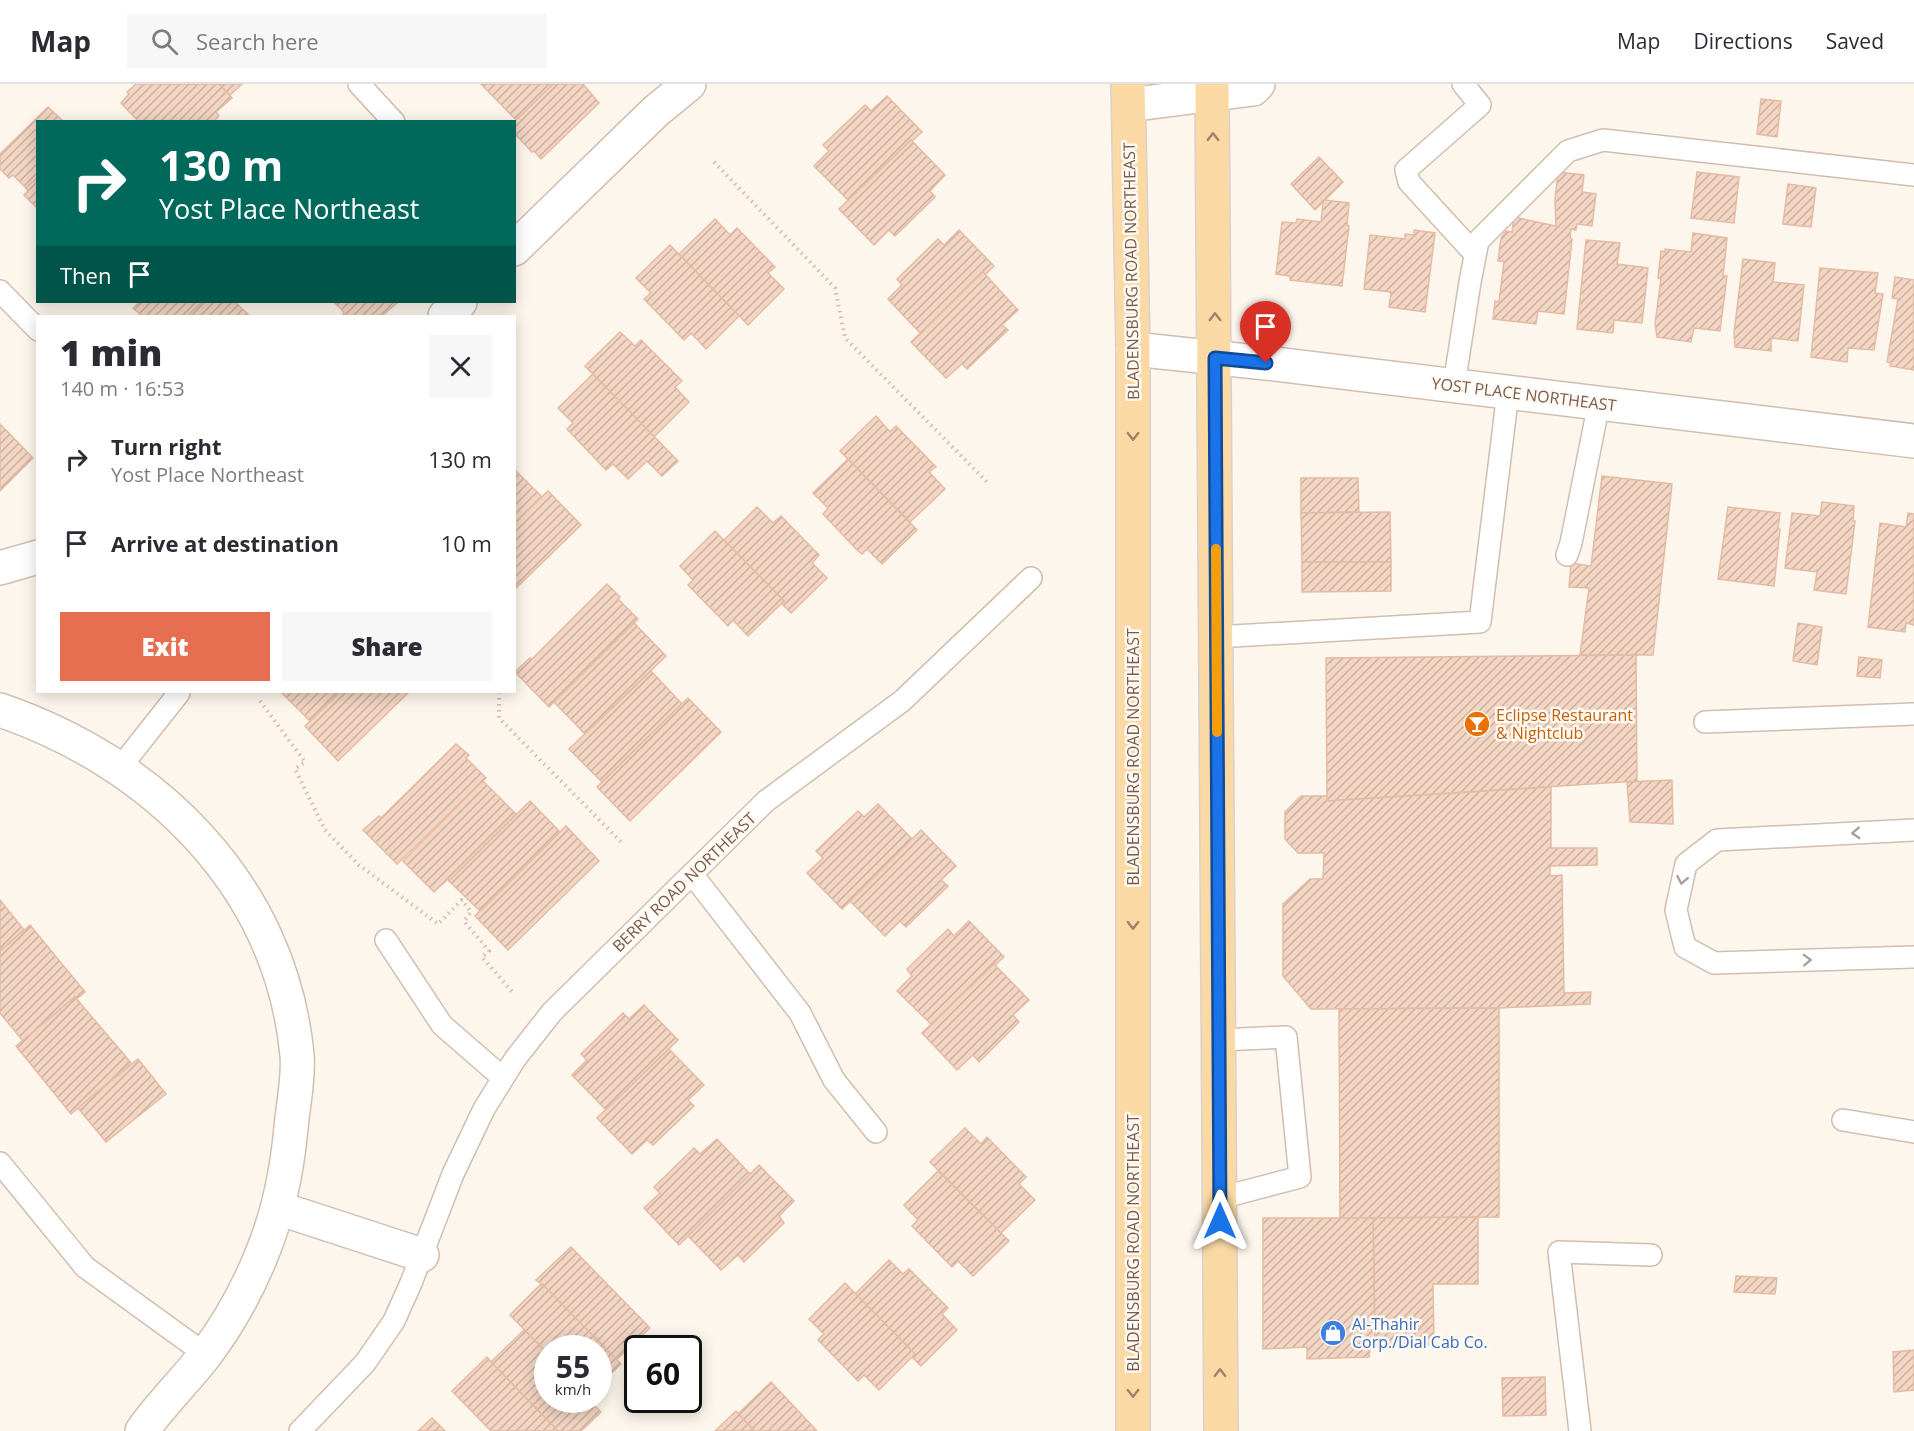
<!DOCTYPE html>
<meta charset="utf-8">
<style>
body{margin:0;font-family:"Open Sans",sans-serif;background:#f7f7f7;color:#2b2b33;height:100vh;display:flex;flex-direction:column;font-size:22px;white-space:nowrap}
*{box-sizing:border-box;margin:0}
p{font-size:20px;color:#7c7c81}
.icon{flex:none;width:33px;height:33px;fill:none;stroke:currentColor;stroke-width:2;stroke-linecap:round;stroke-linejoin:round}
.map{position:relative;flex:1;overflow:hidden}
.details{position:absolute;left:36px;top:231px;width:480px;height:378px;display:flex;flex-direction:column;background:#fff;border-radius:0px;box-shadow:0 3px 15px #0003}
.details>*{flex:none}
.banner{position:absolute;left:36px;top:36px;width:480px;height:183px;border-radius:0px;box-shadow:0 3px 15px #0003;background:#00695c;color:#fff;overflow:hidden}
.speed{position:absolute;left:534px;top:1251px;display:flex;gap:12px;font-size:30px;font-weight:700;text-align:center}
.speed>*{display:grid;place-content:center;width:78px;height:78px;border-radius:50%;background:#fff;box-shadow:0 3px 15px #0003;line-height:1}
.speed small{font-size:15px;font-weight:400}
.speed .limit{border:3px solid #111;border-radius:9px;background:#fff;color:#111}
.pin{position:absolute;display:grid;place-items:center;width:51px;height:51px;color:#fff;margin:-62px -26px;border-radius:50% 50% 50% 0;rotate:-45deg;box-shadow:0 0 6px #0007}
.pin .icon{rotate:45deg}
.me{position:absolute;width:66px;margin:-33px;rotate:0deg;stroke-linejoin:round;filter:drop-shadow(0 0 4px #0008)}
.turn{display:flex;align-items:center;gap:21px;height:126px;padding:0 24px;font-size:27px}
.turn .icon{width:78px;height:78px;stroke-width:2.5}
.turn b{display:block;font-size:42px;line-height:51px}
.then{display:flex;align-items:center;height:57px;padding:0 24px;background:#0003;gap:12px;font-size:22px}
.round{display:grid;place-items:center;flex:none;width:63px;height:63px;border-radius:0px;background:#f7f7f7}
.headline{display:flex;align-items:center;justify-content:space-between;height:102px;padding:0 24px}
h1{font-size:36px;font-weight:800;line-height:45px}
.cta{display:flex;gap:12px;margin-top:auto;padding:12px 24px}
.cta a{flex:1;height:69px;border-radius:0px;background:#e76f51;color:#fff;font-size:24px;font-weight:800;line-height:69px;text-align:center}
.cta a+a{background:#f7f7f7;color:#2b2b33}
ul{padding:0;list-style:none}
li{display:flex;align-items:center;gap:18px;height:84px;padding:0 24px}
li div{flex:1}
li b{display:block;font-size:22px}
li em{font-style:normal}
header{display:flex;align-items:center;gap:36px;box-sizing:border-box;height:84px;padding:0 30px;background:#fff;border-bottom:2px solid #e1e1e2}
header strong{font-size:28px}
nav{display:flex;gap:33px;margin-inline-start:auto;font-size:21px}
.search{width:420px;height:54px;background:#f7f7f7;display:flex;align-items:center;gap:15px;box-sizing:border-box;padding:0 21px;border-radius:0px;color:#7c7c81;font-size:22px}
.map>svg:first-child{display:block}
.building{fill:url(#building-hatch);stroke:#e6bba3;stroke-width:1.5}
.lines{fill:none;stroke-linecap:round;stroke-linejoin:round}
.service-casing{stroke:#d1beb0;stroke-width:24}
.minor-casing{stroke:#d1beb0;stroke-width:36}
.primary-casing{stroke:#dad1cd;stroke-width:36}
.path{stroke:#d9b8a5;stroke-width:4;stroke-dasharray:1.5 4.5;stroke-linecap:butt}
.service{stroke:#fff;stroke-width:21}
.minor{stroke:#fff;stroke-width:33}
.primary{stroke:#fbd9a5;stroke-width:33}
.oneway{stroke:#a18267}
.oneway2{stroke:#af9d94}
.route-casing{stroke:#114b97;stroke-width:15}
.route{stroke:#1a73e8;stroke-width:10}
.slow{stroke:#f59e0b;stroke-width:10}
.labels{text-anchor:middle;stroke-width:5;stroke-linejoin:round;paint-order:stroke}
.street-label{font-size:16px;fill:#7a5c4d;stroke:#fffaf3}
.food-label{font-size:16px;fill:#c56008;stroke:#fffaf3;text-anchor:start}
.shop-label{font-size:16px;fill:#366cbe;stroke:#fffaf3;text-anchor:start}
</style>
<header>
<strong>Map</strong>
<div class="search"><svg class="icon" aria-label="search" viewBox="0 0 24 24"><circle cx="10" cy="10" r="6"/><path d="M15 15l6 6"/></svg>Search here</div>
<nav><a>Map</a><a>Directions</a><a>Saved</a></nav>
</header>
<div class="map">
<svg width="1914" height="1347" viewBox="0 0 1914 1347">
<defs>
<pattern id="building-hatch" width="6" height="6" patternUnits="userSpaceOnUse" patternTransform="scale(1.5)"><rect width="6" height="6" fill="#f3d5c3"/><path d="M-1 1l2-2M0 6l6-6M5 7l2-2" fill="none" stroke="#cab0a1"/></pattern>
</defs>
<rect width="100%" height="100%" fill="#fdf6ec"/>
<g class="building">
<path d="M 136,0 L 219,0 L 232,14 L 216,28 L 219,32 L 213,38 L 139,38 L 121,19 L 129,10 L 127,8 Z"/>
<path d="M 219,0 L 242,0 L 230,11 Z"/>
<path d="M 481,0 L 553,0 L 516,36 Z"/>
<path d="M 553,0 L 583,0 L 599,19 L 541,75 L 534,67 L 532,68 L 516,51 L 517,50 L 514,46 L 514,38 Z"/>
<path d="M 887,12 L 922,48 L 912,57 L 911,56 L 848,116 L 814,82 L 829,67 L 823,61 L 865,21 L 871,27 Z"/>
<path d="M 1761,15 L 1781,17 L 1777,53 L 1757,50 Z"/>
<path d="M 48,23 L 64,38 L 38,38 L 38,93 L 26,104 L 13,91 L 9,94 L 0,85 L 0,70 Z"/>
<path d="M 911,56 L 945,91 L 930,107 L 935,113 L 895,152 L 889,146 L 874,161 L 839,125 Z"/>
<path d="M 1319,73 L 1343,98 L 1325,116 L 1349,119 L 1347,141 L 1349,142 L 1342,202 L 1290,196 L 1290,192 L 1276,190 L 1282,138 L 1296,139 L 1297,135 L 1321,138 L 1323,118 L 1315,126 L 1291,100 Z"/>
<path d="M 1558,88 L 1584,91 L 1582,108 L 1596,110 L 1592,142 L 1577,140 L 1576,146 L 1571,145 L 1570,154 L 1572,155 L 1564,230 L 1538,227 L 1536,240 L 1493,235 L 1495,217 L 1499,218 L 1504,177 L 1498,177 L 1501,154 L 1506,147 L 1512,148 L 1514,133 L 1556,142 L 1555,116 Z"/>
<path d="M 1697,88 L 1739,93 L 1734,139 L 1691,134 Z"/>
<path d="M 38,93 L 38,124 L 37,124 L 24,111 L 28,107 L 26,104 Z"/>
<path d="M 1788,100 L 1816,104 L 1811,143 L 1783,140 Z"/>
<path d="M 715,135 L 730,151 L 737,144 L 775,183 L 768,189 L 784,205 L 748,241 L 679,170 Z"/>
<path d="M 959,146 L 994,182 L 985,191 L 983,188 L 920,249 L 888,215 L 902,201 L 897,195 L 938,155 L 944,161 Z"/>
<path d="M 1414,146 L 1435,149 L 1425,228 L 1389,223 L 1391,208 L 1364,205 L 1370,151 L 1405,155 L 1405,150 L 1414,151 Z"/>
<path d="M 1693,149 L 1727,154 L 1723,192 L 1727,192 L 1720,247 L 1694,244 L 1691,258 L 1657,253 L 1655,240 L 1661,195 L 1658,194 L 1661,167 L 1665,168 L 1665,165 L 1691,168 Z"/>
<path d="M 1586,156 L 1620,159 L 1617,180 L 1648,184 L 1642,239 L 1614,236 L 1613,249 L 1577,245 Z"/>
<path d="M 670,161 L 739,232 L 706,265 L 691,249 L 684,256 L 644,215 L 651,209 L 636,194 Z"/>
<path d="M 1743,175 L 1775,179 L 1773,198 L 1804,201 L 1798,257 L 1771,254 L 1771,267 L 1735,263 L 1734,249 Z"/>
<path d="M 1820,184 L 1878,189 L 1875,209 L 1883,210 L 1874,266 L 1848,264 L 1847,278 L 1811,273 Z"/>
<path d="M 983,188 L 1018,226 L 1002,241 L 1008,246 L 967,285 L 962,280 L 946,294 L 911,258 Z"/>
<path d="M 1895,193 L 1914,196 L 1914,286 L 1890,282 L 1891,279 L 1887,278 L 1898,215 L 1892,214 Z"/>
<path d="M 140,218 L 203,218 L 187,232 L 142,232 L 133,224 Z"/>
<path d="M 203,218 L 235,218 L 248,230 L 246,232 L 187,232 Z"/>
<path d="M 334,218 L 398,218 L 382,232 L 342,232 L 344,228 Z"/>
<path d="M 620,248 L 635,262 L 641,256 L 682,297 L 675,303 L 689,318 L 654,353 L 585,282 Z"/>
<path d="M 593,290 L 678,377 L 662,392 L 647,377 L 628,395 L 613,380 L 606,386 L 567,345 L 573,339 L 558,324 Z"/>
<path d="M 876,332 L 890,348 L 896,342 L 936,383 L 929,388 L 945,405 L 910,438 L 840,367 Z"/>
<path d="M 0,340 L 33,374 L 0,407 Z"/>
<path d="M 848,375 L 917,446 L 882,480 L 867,465 L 862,470 L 858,467 L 823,430 L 828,424 L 813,409 Z"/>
<path d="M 514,385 L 542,413 L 514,439 Z"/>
<path d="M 1602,392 L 1672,400 L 1653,571 L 1580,571 L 1589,504 L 1569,503 L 1571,479 L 1591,482 Z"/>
<path d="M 1301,394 L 1358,394 L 1359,428 L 1301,429 Z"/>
<path d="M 548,407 L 581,441 L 514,506 L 514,439 Z"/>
<path d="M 1822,418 L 1854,422 L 1853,437 L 1855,437 L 1846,510 L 1814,506 L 1817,488 L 1785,484 L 1792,429 L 1820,432 Z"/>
<path d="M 757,423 L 773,439 L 781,432 L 819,471 L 812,479 L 827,494 L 791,529 L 782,520 L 784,517 L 724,456 Z"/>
<path d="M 1728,423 L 1780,429 L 1778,445 L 1780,445 L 1774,502 L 1718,495 Z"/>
<path d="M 1390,428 L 1391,478 L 1302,478 L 1301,429 Z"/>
<path d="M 1908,429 L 1914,430 L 1914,541 L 1906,539 L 1905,548 L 1868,543 L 1880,439 L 1906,443 Z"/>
<path d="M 715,447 L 784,517 L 748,552 L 733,536 L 728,542 L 688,501 L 693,496 L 680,482 Z"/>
<path d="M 1302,478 L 1391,478 L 1391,507 L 1302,508 Z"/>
<path d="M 607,500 L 620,513 L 618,515 L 638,535 L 549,623 L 515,588 L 530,574 L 532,575 Z"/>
<path d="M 634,539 L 666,572 L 585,650 L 554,618 Z"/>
<path d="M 1798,539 L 1822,543 L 1817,581 L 1793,577 Z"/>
<path d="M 1636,571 L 1637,697 L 1327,717 L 1326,574 Z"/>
<path d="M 1859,573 L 1882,576 L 1880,594 L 1857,592 Z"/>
<path d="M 651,587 L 682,620 L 602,698 L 569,665 Z"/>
<path d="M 281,608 L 340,608 L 310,637 Z"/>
<path d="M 340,608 L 409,608 L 338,677 L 305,642 Z"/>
<path d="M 688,614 L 721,648 L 630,737 L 597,703 Z"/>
<path d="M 456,660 L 469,671 L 466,674 L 486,694 L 397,780 L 363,746 L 379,732 L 381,734 Z"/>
<path d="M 1672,696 L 1673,740 L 1630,738 L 1627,698 Z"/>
<path d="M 483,697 L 516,730 L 449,797 L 448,795 L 434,808 L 403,777 Z"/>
<path d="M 1551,703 L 1551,764 L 1597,764 L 1597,781 L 1550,782 L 1550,792 L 1562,791 L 1564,909 L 1591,908 L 1590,920 L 1499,924 L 1311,925 L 1283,892 L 1283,820 L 1310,795 L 1323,795 L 1324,769 L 1298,769 L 1285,755 L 1285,728 L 1301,712 L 1327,712 L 1327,717 Z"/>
<path d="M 530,717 L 560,748 L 480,827 L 449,797 Z"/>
<path d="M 878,720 L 913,756 L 842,825 L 807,789 L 823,774 L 816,767 L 858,727 L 864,733 Z"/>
<path d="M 566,742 L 599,777 L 508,866 L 475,832 Z"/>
<path d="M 921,746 L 956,782 L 941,796 L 948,802 L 906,843 L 900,837 L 885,852 L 850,817 Z"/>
<path d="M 0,816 L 24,846 L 0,867 Z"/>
<path d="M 969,837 L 1004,873 L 995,881 L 994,880 L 931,940 L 897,907 L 912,892 L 907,885 L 948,845 L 954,852 Z"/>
<path d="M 30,841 L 85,908 L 78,914 L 75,913 L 23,957 L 0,929 L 0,867 Z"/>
<path d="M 994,880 L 1029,916 L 1013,931 L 1019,938 L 979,978 L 973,971 L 957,986 L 922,949 Z"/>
<path d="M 75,913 L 131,979 L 71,1030 L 16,962 Z"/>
<path d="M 644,921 L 678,956 L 606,1026 L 572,991 L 587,976 L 581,970 L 623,929 L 629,935 Z"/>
<path d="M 1499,924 L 1499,1133 L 1340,1134 L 1339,925 Z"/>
<path d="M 669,965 L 704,1001 L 688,1016 L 694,1022 L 653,1061 L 647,1056 L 632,1070 L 597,1034 Z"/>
<path d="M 138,975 L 166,1010 L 106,1058 L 78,1024 Z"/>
<path d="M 965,1044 L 981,1060 L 987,1053 L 1026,1093 L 1019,1100 L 1035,1116 L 1001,1149 L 930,1078 Z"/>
<path d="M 717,1055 L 751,1091 L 679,1161 L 644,1124 L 660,1109 L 654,1103 L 694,1064 L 700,1070 Z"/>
<path d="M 759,1081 L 794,1117 L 779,1132 L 784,1139 L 744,1178 L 738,1171 L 721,1186 L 688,1152 Z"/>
<path d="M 938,1087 L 1009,1157 L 973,1192 L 958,1177 L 952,1183 L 912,1142 L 918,1136 L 904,1121 Z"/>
<path d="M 1478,1133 L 1478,1200 L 1433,1200 L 1434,1260 L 1375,1262 L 1373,1134 Z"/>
<path d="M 1263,1134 L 1373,1134 L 1375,1262 L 1370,1262 L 1369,1273 L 1307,1275 L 1307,1263 L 1263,1265 Z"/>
<path d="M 571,1163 L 650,1244 L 616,1276 L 543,1201 L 536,1196 Z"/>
<path d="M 889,1176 L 903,1190 L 909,1185 L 948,1224 L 942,1230 L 957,1246 L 921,1282 L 912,1273 L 915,1270 L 855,1210 Z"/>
<path d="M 1736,1192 L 1777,1194 L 1775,1210 L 1734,1208 Z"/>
<path d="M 845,1199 L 915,1270 L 879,1306 L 864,1291 L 858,1297 L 818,1256 L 824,1250 L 809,1235 Z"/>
<path d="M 540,1201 L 543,1201 L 621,1280 L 598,1302 L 598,1264 L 548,1264 L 548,1270 L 510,1231 Z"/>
<path d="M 524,1246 L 548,1270 L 548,1316 L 589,1316 L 601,1328 L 581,1347 L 558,1347 L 491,1278 Z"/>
<path d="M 1914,1266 L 1914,1306 L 1894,1308 L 1893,1268 Z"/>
<path d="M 487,1273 L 491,1278 L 558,1347 L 491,1347 L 452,1307 Z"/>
<path d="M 1543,1293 L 1545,1293 L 1546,1331 L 1503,1332 L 1502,1294 Z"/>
<path d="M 771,1298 L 817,1347 L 755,1347 L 738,1330 Z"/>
<path d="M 736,1327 L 754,1347 L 715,1347 Z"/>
<path d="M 432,1334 L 445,1347 L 418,1347 Z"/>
</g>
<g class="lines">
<g class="service-casing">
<g id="service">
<path d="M 359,0 L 394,38"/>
<path d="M 1463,0 L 1480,21 L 1406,86 L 1409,98 L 1475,170"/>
<path d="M 0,207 L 38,246"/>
<path d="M 1454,301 L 1470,198 L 1478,157 L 1568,67 L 1603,56 L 1914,91"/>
<path d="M 1567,471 L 1571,459 L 1599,319"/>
<path d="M 1216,553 L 1480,538 L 1508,308"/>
<path d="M 1705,638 L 1914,630"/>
<path d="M 119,685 L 179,609"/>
<path d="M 1914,746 L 1717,756 L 1686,780 L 1676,826 L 1685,863 L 1714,879 L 1914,873"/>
<path d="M 692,790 L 800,929 L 834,996 L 876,1048"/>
<path d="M 386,856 L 442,941 L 503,994"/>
<path d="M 1219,956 L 1286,953 L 1300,1093 L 1220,1114"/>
<path d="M 1843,1036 L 1914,1048"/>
<path d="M 0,1079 L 85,1183 L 205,1270"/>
<path d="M 300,1347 L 365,1279 L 394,1237 L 411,1199 L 453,1090 L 484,1025 L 515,975 L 552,928 L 766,717 L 902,617 L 1031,494"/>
<path d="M 1580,1347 L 1559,1168 L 1651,1171"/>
</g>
</g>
<g class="minor-casing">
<g id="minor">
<path d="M 1129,21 L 1253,5 L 1258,0"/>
<path d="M 514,165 L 656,27 L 689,0"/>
<path d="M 445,232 L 460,218"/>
<path d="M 1133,265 L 1266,279 L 1914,357"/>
<path d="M 0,484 L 38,473"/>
<path d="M 0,626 C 155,679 281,802 297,971 C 299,994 293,1021 291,1044 C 287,1086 279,1128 263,1167 C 249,1203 229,1239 206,1270 C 185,1297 161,1320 142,1347"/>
<path d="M 278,1124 L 422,1171"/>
</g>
</g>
<g class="primary-casing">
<g id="primary">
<path d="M 1128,0 L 1133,265 L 1133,1347"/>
<path d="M 1212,0 L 1221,1347"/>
</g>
</g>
<g class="path">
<path d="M 714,78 L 835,204 L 845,254 L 989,400"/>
<path d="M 499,608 L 499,634 L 622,759"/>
<path d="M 260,617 L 305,678 L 295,685 L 325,746 L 359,781 L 438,840 L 462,816 L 471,828 L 464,837 L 489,867 L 482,873 L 514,910"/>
</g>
<use href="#service" class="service"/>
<use href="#minor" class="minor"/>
<use href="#primary" class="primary"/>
</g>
<defs><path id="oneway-chevron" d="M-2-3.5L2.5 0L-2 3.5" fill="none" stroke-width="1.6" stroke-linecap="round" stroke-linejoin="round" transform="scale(1.5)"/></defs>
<g class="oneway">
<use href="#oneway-chevron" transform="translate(1213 53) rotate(-91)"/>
<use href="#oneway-chevron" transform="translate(1215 233) rotate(-91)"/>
<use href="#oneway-chevron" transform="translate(1133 352) rotate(90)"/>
<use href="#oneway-chevron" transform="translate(1133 841) rotate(90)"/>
<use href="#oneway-chevron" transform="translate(1220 1289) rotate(-90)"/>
<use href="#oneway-chevron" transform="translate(1133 1309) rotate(90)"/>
</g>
<g class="oneway2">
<use href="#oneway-chevron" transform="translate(1856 749) rotate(177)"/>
<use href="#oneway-chevron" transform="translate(1682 796) rotate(101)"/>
<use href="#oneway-chevron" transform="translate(1807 876) rotate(-2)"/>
</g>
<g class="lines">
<g class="route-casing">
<path id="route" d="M 1220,1137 L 1215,274 L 1266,279"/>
</g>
<use href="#route" class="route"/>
<path class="slow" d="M 1216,465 L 1217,648"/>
</g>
<defs>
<g id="bar-disc" transform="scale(1.35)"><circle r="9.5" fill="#e8710a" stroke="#fffaf3"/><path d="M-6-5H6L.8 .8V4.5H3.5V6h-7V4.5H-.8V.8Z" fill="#fff"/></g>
<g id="shop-disc" transform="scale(1.35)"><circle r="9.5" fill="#3f7fe0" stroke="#fffaf3"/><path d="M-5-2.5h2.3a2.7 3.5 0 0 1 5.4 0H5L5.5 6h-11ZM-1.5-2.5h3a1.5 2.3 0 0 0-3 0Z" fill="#fff"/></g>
</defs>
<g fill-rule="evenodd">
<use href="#bar-disc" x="1477" y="640"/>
<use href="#shop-disc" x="1333" y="1249"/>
</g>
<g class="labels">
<g class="street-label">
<text transform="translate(1131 187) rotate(-91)" y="6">BLADENSBURG ROAD NORTHEAST</text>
<text transform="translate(1524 310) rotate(7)" y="6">YOST PLACE NORTHEAST</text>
<text transform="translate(1133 673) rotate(-90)" y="6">BLADENSBURG ROAD NORTHEAST</text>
<text transform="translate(684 798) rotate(-44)" y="6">BERRY ROAD NORTHEAST</text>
<text transform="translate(1133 1159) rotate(-90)" y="6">BLADENSBURG ROAD NORTHEAST</text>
</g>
<g class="food-label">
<text x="1496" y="637">Eclipse Restaurant<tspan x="1496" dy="18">&amp; Nightclub</tspan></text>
</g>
<g class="shop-label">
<text x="1352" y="1246">Al-Thahir<tspan x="1352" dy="18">Corp./Dial Cab Co.</tspan></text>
</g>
</g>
</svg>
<div class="speed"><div>55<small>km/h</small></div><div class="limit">60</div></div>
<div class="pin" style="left:1266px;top:279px;background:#d93025"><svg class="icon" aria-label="arrive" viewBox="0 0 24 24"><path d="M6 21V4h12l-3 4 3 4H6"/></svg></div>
<svg class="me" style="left:1220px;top:1137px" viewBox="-20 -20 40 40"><path d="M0-17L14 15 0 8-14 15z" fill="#1a73e8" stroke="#fff" stroke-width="4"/></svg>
<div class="banner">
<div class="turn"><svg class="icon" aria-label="right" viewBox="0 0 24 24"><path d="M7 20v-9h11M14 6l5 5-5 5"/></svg><div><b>130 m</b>Yost Place Northeast</div></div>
<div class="then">Then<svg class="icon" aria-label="arrive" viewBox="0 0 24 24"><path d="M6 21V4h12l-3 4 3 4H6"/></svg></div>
</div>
<section class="details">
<div class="headline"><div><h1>1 min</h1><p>140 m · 16:53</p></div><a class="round"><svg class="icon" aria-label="close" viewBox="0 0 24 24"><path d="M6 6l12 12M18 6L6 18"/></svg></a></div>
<ul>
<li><svg class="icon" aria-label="right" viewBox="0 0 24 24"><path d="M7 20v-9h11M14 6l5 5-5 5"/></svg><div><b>Turn right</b><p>Yost Place Northeast</p></div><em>130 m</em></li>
<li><svg class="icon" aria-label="arrive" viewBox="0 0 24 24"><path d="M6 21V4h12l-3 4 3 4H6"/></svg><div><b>Arrive at destination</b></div><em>10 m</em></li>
</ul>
<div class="cta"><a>Exit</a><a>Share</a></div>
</section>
</div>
